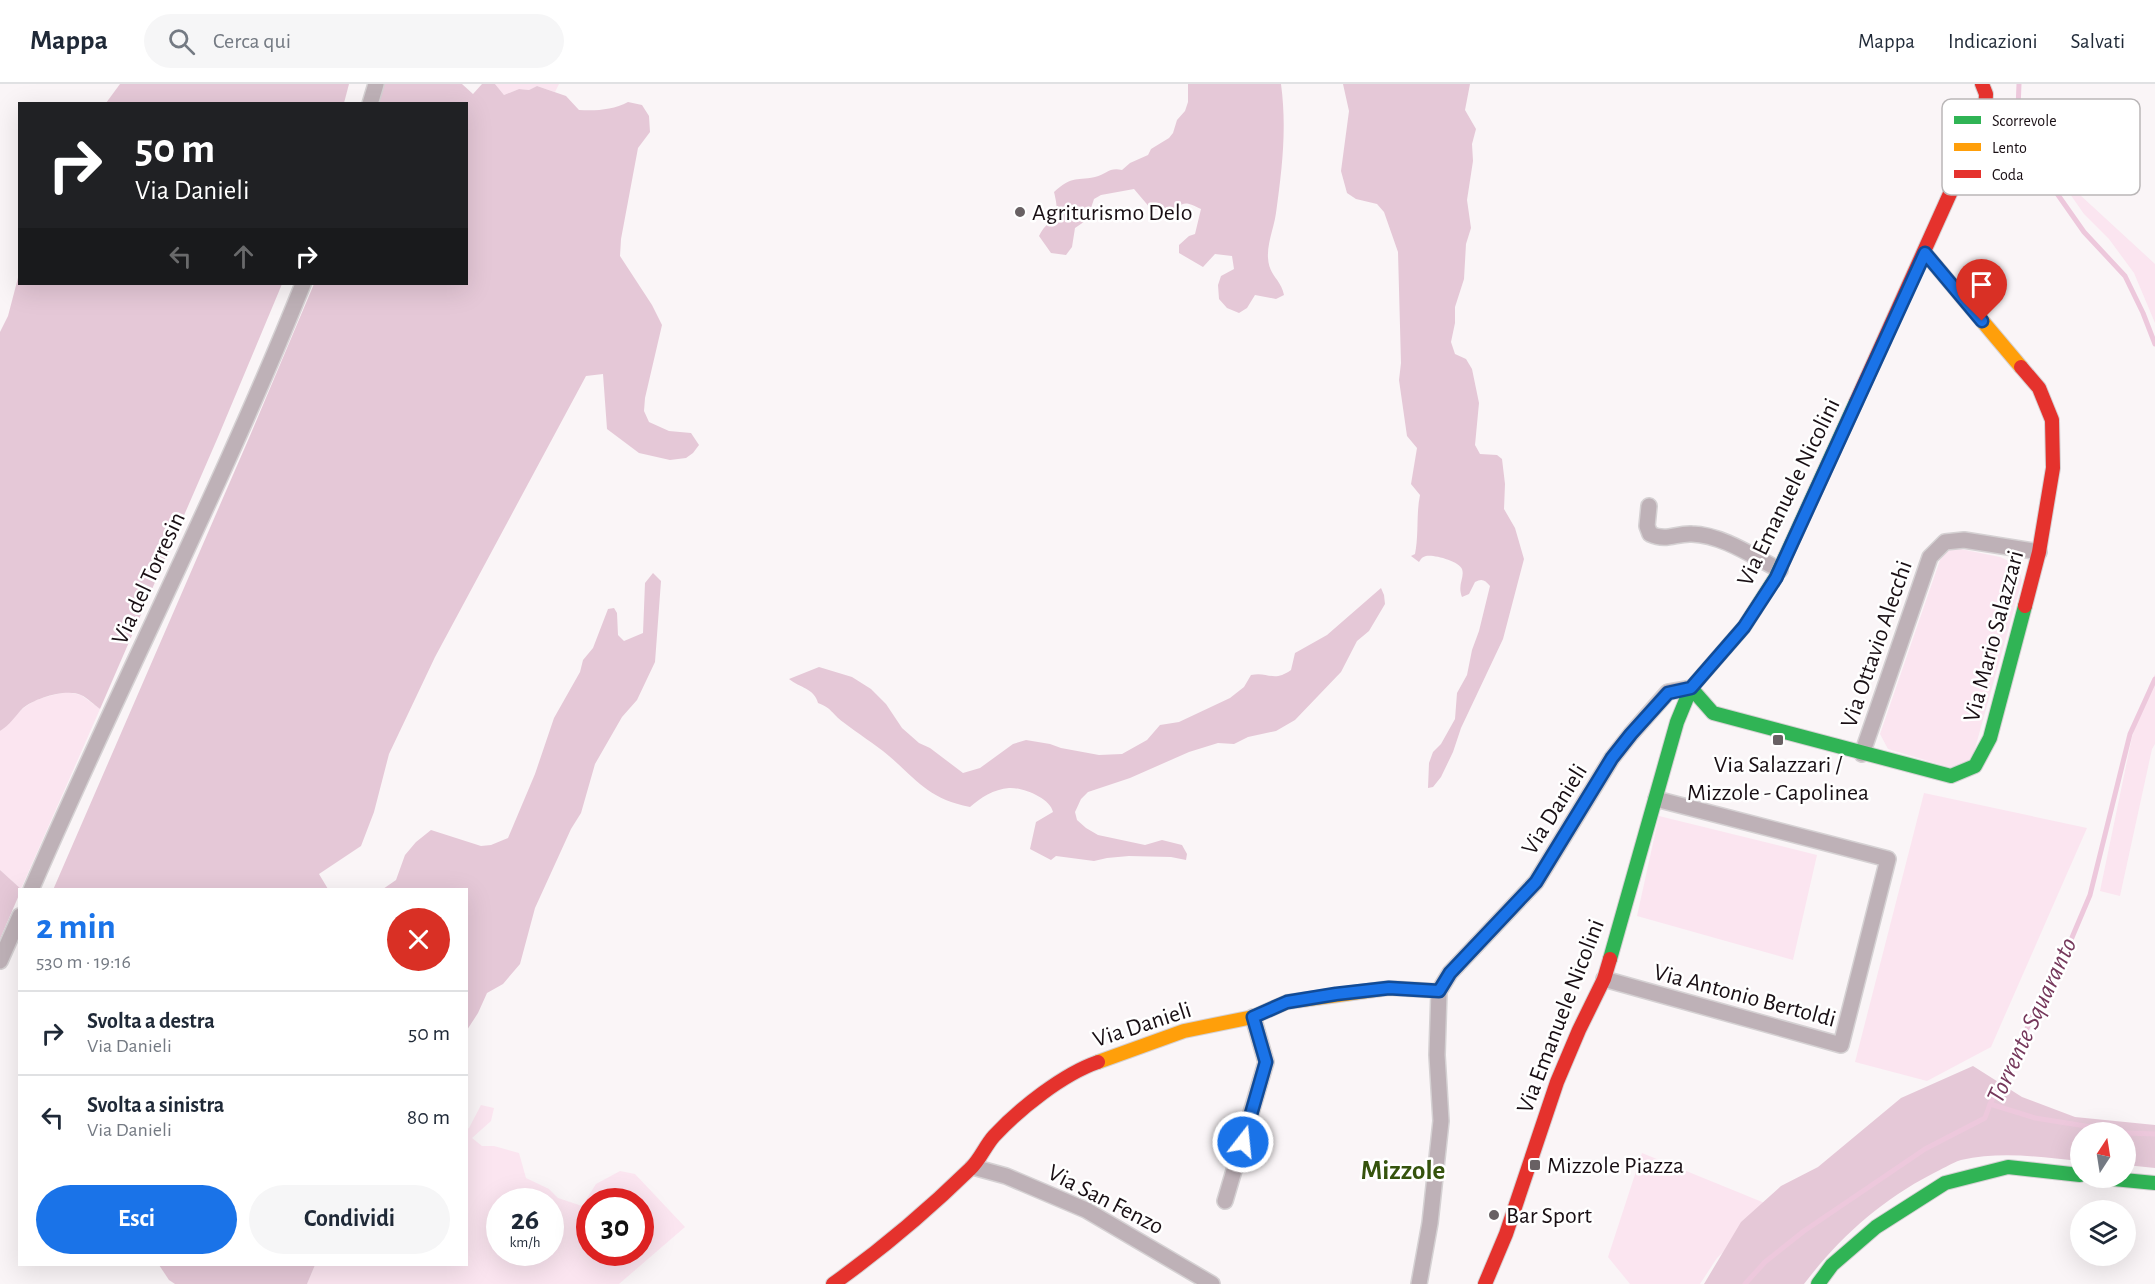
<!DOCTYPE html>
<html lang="it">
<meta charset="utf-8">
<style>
body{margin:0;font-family:"Alegreya Sans",sans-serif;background:#f6f6f7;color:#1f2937;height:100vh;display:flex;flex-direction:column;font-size:22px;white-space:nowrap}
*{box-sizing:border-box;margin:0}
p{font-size:20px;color:#747a83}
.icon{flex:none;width:33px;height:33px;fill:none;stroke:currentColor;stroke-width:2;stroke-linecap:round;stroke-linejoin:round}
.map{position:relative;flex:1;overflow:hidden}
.sheet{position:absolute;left:18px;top:804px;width:450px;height:378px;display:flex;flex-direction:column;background:#fff;border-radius:0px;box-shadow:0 6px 24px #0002}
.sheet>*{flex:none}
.hud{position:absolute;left:18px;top:18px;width:450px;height:183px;border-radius:0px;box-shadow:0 6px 24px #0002;background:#202124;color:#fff;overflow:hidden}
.needle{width:39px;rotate:12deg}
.fabs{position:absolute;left:2070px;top:1038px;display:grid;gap:12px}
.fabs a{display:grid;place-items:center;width:66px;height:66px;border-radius:50%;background:#fff;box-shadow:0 6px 24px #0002;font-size:30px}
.speed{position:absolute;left:486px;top:1104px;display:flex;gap:12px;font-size:30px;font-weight:700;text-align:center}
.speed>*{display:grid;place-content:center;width:78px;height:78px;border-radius:50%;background:#fff;box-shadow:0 6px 24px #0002;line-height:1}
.speed small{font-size:15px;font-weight:400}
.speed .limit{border:9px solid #d22;background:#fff;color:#111}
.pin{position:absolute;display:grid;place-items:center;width:51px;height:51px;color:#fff;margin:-62px -26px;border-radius:50% 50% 50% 0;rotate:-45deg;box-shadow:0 0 6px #0007}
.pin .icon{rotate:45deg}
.me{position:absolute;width:66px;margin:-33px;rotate:16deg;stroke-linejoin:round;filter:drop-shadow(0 0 4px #0008)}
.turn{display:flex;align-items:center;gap:21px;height:126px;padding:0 18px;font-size:27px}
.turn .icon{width:78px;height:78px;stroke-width:2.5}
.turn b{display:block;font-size:42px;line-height:51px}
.lanes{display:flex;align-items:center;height:57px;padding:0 18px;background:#0003;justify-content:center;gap:30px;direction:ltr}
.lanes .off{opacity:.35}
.round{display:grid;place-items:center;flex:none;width:63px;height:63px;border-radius:32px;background:#f6f6f7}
.summary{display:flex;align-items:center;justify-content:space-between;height:102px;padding:0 18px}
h1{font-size:36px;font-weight:600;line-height:45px;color:#1a73e8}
.action{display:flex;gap:12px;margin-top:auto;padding:12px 18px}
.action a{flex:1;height:69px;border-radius:36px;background:#1a73e8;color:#fff;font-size:24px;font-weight:600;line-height:69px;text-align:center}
.action a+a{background:#f6f6f7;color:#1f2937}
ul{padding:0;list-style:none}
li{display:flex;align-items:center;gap:18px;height:84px;padding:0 18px;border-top:2px solid #e0e1e3}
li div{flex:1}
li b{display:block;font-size:22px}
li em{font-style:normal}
header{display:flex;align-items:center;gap:36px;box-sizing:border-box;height:84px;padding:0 30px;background:#fff;border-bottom:2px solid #e0e1e3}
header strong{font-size:28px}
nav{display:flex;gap:33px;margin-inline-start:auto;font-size:21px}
.search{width:420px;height:54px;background:#f6f6f7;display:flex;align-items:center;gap:15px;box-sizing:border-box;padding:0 21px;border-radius:33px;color:#747a83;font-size:22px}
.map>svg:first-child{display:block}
.green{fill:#fbe5f0;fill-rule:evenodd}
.forest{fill:#e5c8d7}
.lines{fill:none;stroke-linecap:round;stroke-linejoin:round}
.stream{stroke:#edc8dc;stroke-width:5}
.street-casing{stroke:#d5d1d3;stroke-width:18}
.fast-casing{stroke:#d5d1d3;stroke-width:16}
.slow-casing{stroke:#d5d1d3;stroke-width:16}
.jam-casing{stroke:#d5d1d3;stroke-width:16}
.street{stroke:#beb1b7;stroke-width:15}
.fast{stroke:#30b455;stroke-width:14}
.slow{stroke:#ff9f0a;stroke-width:14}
.jam{stroke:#e5322d;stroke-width:14}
.route-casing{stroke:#114b97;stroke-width:15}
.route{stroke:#1a73e8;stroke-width:10}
.poi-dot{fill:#686063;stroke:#fff;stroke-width:2}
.labels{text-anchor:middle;stroke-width:5;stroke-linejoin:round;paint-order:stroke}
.poi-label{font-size:24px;fill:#190f14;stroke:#fff;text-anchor:start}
.street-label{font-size:24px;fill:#190f14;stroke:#fff}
.water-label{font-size:26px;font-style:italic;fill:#75385b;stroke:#fff}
.quarter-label{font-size:27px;font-weight:bold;fill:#35530d;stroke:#fff}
.key{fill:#fff;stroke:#bab7b8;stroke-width:1.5}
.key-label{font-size:16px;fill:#190f14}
</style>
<header>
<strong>Mappa</strong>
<div class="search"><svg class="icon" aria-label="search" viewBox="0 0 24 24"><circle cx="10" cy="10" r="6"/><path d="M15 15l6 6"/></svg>Cerca qui</div>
<nav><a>Mappa</a><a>Indicazioni</a><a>Salvati</a></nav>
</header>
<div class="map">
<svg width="2155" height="1200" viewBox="0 0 2155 1200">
<rect width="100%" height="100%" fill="#faf5f7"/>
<g class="green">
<path d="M 495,0 L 559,0 L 555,8 L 537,2 L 529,6 L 519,5 L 504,11 Z"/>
<path d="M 2054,87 L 2155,180 L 2155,239 L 2134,189 L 2109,155 L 2084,130 Z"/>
<path d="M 1961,465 L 2000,473 L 2018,481 L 2022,497 L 1974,668 L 1966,680 L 1952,684 L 1888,665 L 1880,650 L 1940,476 L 1948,466 Z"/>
<path d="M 2155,590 L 2155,660 L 2152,665 L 2120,812 L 2100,807 L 2132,653 L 2149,602 Z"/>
<path d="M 67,608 L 81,611 L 100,625 L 21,805 L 0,786 L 0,647 C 10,640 15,630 25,623 C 36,614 53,611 67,608 Z"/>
<path d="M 1924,709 L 2087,744 L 1991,963 L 1927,997 L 1855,978 Z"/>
<path d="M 1659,732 L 1817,771 L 1793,876 L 1637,832 Z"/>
<path d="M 481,1021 L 494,1024 L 491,1037 L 472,1054 L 482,1062 L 494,1062 L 519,1069 L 526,1094 L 549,1105 L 558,1114 L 582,1122 L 596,1100 L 620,1087 L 635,1090 L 685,1143 L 619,1200 L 307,1200 L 315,1181 L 466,1180 L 467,1045 L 469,1044 ZM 500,1118 L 550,1118 L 550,1168 L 500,1168 ZM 590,1118 L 640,1118 L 640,1168 L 590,1168 Z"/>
<path d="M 1642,1069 L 1782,1126 L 1753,1139 L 1717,1174 L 1700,1200 L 1630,1200 L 1608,1173 Z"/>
</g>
<g class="forest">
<path d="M 120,0 L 349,0 L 344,19 L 106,19 Z"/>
<path d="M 380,0 L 462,0 L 473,10 L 482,0 L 495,0 L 504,11 L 519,5 L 529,6 L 537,2 L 566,12 L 579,26 C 596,27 613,26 628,18 L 642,21 L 649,32 L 650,48 L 638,64 L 621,155 L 620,172 L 652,221 L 662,241 L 645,314 L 644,327 L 649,338 L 669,347 L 691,349 L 699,361 L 693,369 L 686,374 L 670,376 L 639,369 L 607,345 L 603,290 L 586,292 L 435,573 L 389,670 L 374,728 L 361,762 L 319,790 L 328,805 L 53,806 L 249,354 L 314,200 L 466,200 L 466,20 L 376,19 Z"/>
<path d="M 1188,0 L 1281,0 C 1287,44 1282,86 1276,129 C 1274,144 1267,159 1268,174 C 1269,192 1281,195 1284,211 L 1276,215 L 1255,211 L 1247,224 L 1239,229 L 1227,224 L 1219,215 L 1218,201 L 1221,192 L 1234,185 L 1232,172 L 1215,170 L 1203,183 L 1179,169 L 1179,161 L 1189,152 L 1195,150 L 1201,125 C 1180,114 1185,122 1167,126 C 1162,127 1156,125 1151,125 L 1134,105 L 1101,111 L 1094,115 L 1091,124 L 1094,131 L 1075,144 L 1072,163 L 1066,171 L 1051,169 L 1039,152 C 1051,129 1062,141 1054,108 C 1072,92 1074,97 1095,93 C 1107,90 1109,83 1122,86 L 1130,79 L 1148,71 L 1151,65 L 1169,54 L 1173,49 L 1177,36 L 1185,27 L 1188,18 Z"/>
<path d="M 1343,0 L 1470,0 L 1465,26 L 1476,45 L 1472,60 L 1473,77 L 1467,116 L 1471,144 L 1466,160 L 1464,195 L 1455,223 L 1455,239 L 1451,258 L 1455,270 L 1466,275 L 1472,285 L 1479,319 L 1475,361 L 1480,370 L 1497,371 L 1502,375 L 1505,400 L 1504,425 L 1515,444 L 1524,475 L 1503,555 L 1461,644 L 1453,668 L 1441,693 L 1433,703 L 1428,704 L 1429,679 L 1433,668 L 1441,660 L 1455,635 L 1457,609 L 1467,591 L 1472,566 L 1479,547 L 1490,502 C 1485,496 1482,494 1475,498 L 1469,510 L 1462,513 C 1457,500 1465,494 1462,485 C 1459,477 1433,470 1426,472 C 1422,473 1421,475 1419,478 L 1411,472 L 1415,470 C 1419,450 1416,430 1420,411 L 1411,400 L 1417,364 L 1407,352 L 1399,296 L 1401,279 L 1398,168 L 1384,128 L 1377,120 L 1356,115 L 1347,109 L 1341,87 L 1349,27 Z"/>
<path d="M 19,190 L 20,200 L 282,200 L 218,353 L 100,625 C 94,621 88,614 81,611 C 67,604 35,614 23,624 C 15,632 10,641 0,647 L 0,248 L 8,232 Z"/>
<path d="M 653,489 L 661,497 L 655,578 L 637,616 L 622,633 L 595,680 L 581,729 L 571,745 L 535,824 L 520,880 L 503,900 L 487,909 L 478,929 L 467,946 L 466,806 L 383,805 L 396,796 L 405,771 L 416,758 L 431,746 L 481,762 L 491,761 L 508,754 L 535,690 L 554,634 L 580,588 L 583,576 L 593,564 L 608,525 L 614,524 L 617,529 L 618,551 L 624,557 L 643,549 L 645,499 Z"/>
<path d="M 1381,504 L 1384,511 L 1385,520 L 1369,547 L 1357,557 L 1341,588 L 1295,636 L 1276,647 L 1248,653 L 1234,660 L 1218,659 L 1189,668 L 1130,694 L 1088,708 L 1081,715 L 1075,728 L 1077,736 L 1086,744 L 1098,751 L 1145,761 L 1162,756 L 1182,761 L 1187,770 L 1186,776 L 1171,773 L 1129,772 L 1107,774 L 1094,777 L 1056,772 L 1051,776 L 1030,765 L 1036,738 L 1053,728 C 1050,714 1022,703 1009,704 C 994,705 980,714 970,723 C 929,715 918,697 889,672 C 874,659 858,650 843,638 C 832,630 832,624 818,619 C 814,604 800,604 789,595 L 819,583 L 852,593 L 871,605 L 886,620 L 902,644 L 919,659 L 930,664 L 963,689 L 980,684 L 1013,660 L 1026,656 L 1050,660 L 1061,664 L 1099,671 L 1122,670 L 1147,656 L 1160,641 L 1179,638 L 1230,614 L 1244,603 L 1251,591 C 1268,587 1273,599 1291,586 L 1295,569 L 1327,551 Z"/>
<path d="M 0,786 L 21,805 L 20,806 L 19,811 L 0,855 Z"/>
<path d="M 1973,982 L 2022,1013 L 2075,1033 L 2155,1041 L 2155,1084 L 2126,1081 L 2126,1048 L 2080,1048 L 2080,1077 C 2041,1073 2001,1067 1961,1076 C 1951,1079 1941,1086 1932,1090 C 1880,1117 1839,1154 1804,1200 L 1704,1200 L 1741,1138 L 1781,1102 L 1818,1083 L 1901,1014 Z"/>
<path d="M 159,1181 L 315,1181 L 307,1200 L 175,1200 L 169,1196 Z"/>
</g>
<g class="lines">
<g class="stream">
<path d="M 2019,0 L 2018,25 L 2032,74 L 2084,148 L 2125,192 L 2143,229 L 2155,260"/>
<path d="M 1990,1020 L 2035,1034 L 2123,1048"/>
<path d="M 2126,1049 L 2155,1050"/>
<path d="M 1745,1200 L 1765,1178 L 1804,1147 L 1925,1065 L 1985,1034 L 1990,1020 L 2015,973 L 2037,921 L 2065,870 L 2090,811 L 2130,650 L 2155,595"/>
</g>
<g class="street-casing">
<g id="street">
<path d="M 370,20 L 376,0"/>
<path d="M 1649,422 L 1647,442 L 1650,450 C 1668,458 1675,449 1692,450 C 1723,451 1754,473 1780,486"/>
<path d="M 1862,670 L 1930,473 L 1945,458 L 1964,456 L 2039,468"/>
<path d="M 31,806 C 119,602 221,405 303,200"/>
<path d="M 0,877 L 20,832"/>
<path d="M 1604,895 L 1841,961 L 1888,775 L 1656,715"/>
<path d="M 973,1083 L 1006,1092 L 1086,1126 L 1212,1200"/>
<path d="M 1225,1117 L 1266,978 L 1253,933"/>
<path d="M 1419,1200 L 1430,1139 L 1441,1037 L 1437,971 L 1439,907 L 1450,889 L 1536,798 L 1612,674 L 1631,650 L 1668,608 L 1691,604"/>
</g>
</g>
<g class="fast-casing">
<g id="fast">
<path d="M 1691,604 L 1713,629 L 1951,692 L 1975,682 L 1990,654 L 2025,522"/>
<path d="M 1610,875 L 1677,638 L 1691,604 L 1744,543 L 1776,493 L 1856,318"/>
<path d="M 2103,1094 L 2155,1099"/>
<path d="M 1818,1200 L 1832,1181 L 1876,1143 L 1945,1099 L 2008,1083 L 2080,1091"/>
</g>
</g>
<g class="slow-casing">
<g id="slow">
<path d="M 1925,169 L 2021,283"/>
<path d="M 1098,978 L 1184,947 L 1253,933 L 1287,918 L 1389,904 L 1439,907"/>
</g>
</g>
<g class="jam-casing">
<g id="jam">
<path d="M 2021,283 L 2039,304 L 2052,336 L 2053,384 L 2039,468 L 2025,522"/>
<path d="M 1856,318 L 1985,32 L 1986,10 L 1982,0"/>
<path d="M 833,1200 C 882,1165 927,1127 970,1085 C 980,1076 985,1062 994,1052 C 1019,1025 1063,990 1098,978"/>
<path d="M 1485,1200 L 1506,1150 L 1557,998 L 1579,946 L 1604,895 L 1610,875"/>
</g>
</g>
<use href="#street" class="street"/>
<use href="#fast" class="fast"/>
<use href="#slow" class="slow"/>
<use href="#jam" class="jam"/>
</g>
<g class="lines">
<g class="route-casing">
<path id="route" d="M 1243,1058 L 1266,978 L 1253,933 L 1287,918 L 1336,910 L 1389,904 L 1439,907 L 1450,889 L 1536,798 L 1612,674 L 1631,650 L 1668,609 L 1691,604 L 1744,543 L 1776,494 L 1925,169 L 1982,237"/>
</g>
<use href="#route" class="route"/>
</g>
<g class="poi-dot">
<circle cx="1020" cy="128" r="6"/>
<rect x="1772" y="650" width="12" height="12" rx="3"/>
<rect x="1529" y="1075" width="12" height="12" rx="3"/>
<circle cx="1494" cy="1131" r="6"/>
</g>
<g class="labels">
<g class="poi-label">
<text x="1032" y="136">Agriturismo Delo</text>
<text x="1778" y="688" text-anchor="middle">Via Salazzari /<tspan x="1778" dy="28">Mizzole - Capolinea</tspan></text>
<text x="1547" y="1089">Mizzole Piazza</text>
<text x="1506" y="1139">Bar Sport</text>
</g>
<g class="street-label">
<text transform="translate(1788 408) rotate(-64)" y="8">Via Emanuele Nicolini</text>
<text transform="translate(148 494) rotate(-65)" y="8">Via del Torresin</text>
<text transform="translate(1993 552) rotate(-75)" y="8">Via Mario Salazzari</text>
<text transform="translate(1876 560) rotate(-71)" y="8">Via Ottavio Alecchi</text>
<text transform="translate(1554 725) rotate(-58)" y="8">Via Danieli</text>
<text transform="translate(1745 911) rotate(15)" y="8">Via Antonio Bertoldi</text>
<text transform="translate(1560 932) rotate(-69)" y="8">Via Emanuele Nicolini</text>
<text transform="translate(1142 940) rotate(-18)" y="8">Via Danieli</text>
<text transform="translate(1106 1115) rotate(27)" y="8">Via San Fenzo</text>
</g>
<g class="water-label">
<text transform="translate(2031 936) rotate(-65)" y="9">Torrente Squaranto</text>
</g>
<g class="quarter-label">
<text x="1403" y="1095">Mizzole</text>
</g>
</g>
<rect x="1942" y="15" width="198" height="96" rx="9" class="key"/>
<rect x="1954" y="32" width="27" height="8" fill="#30b455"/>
<rect x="1954" y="59" width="27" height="8" fill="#ff9f0a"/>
<rect x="1954" y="86" width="27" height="8" fill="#e5322d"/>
<g class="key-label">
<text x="1992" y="42">Scorrevole</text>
<text x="1992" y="69">Lento</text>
<text x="1992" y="96">Coda</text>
</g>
</svg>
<div class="fabs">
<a><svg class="needle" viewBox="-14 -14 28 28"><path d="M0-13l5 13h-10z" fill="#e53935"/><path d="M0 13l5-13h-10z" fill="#747a83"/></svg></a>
<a><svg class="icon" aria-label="layers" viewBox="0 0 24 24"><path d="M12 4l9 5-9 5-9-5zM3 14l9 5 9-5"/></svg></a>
</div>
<div class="speed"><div>26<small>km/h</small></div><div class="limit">30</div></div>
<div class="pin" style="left:1982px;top:237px;background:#d93025"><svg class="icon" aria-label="arrive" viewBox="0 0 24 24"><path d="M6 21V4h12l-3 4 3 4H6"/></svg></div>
<svg class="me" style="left:1243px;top:1058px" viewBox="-20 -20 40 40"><circle r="17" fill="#1a73e8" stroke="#fff" stroke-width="3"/><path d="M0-11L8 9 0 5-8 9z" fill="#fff"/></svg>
<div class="hud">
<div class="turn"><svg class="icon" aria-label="right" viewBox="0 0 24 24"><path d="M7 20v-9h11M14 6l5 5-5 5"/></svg><div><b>50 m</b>Via Danieli</div></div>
<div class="lanes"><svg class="icon off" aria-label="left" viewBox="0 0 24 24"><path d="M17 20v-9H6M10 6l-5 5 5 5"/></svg><svg class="icon off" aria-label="ahead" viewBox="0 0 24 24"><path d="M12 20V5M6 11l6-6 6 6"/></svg><svg class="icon" aria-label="right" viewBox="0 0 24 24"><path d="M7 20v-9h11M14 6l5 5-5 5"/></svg></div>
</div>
<section class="sheet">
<div class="summary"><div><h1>2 min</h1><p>530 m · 19:16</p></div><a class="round" style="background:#d93025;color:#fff"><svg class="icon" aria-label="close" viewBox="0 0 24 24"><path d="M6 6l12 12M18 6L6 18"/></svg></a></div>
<ul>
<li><svg class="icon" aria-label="right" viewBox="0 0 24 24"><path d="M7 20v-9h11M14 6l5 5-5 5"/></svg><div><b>Svolta a destra</b><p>Via Danieli</p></div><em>50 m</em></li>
<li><svg class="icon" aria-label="left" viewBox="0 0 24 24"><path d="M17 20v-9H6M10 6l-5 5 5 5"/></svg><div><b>Svolta a sinistra</b><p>Via Danieli</p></div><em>80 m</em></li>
</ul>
<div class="action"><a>Esci</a><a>Condividi</a></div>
</section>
</div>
